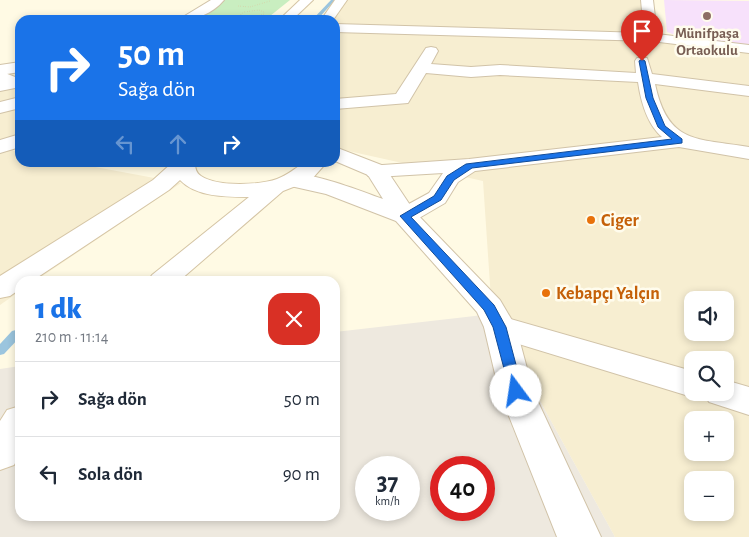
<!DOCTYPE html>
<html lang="tr">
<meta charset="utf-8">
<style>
body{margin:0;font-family:"Alegreya Sans",sans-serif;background:#f2f2f3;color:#1f2937;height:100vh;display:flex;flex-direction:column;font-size:19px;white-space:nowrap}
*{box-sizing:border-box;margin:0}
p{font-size:16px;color:#747a83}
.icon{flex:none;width:28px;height:28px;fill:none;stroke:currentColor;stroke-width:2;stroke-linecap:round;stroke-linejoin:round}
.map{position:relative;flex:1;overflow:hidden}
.panel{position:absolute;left:15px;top:276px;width:325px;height:245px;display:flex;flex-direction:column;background:#fff;border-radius:15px;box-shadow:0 2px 8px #0003}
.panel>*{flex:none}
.banner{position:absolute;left:15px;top:15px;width:325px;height:152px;border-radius:15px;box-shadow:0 2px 8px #0003;background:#1a73e8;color:#fff;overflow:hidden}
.fabs{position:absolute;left:684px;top:291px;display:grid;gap:10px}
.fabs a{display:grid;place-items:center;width:50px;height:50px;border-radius:10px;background:#fff;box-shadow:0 2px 8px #0003;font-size:25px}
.speed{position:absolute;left:355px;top:456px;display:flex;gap:10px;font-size:25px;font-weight:700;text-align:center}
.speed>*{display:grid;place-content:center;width:65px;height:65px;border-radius:50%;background:#fff;box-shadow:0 2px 8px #0003;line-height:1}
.speed small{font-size:12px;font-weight:400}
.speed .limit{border:8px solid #d22;background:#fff;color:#111}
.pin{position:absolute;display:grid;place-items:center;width:42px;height:42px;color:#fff;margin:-51px -21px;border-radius:50% 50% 50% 0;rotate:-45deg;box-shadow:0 0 5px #0007}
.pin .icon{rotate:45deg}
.me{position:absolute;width:55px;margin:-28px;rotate:346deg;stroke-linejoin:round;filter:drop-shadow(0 0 4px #0008)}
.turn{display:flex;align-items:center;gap:18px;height:105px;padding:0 20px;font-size:22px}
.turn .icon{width:65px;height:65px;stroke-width:2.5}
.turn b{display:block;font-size:35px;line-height:42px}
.lanes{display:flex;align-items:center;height:48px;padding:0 20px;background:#0003;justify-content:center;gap:25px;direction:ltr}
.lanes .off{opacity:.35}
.round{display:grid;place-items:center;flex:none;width:52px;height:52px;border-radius:15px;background:#f2f2f3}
.headline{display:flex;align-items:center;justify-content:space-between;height:85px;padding:0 20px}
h1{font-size:30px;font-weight:800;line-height:38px;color:#1a73e8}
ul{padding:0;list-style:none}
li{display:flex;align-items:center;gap:15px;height:75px;padding:0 20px;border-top:1px solid #e0e1e3}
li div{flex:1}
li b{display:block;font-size:19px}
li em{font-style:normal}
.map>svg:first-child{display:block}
.residential{fill:#f7eed1;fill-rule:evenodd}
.industrial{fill:#eee9df;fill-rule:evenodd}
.education{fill:#f7e1fb}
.green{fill:#c9eec0}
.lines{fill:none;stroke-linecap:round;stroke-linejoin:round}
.stream{fill:#9bc5de;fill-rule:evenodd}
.pedestrian-casing{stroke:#d1c3a8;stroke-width:2}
.minor-casing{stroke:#d1c3a8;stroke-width:2}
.tertiary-casing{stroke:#d1c3a8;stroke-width:2}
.secondary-casing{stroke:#d5c5a5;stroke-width:2}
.path{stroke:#ddc39b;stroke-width:1;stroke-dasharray:0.5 2;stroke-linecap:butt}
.pedestrian{fill:#fff;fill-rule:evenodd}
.minor{fill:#fff;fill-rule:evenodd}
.tertiary{fill:#fff;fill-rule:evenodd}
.secondary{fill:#fff;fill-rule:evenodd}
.route{fill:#1a73e8;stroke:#114b97}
.education-dot{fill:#8d6e63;stroke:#fffced;stroke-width:2}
.food-dot{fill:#e8710a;stroke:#fffced;stroke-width:2}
.labels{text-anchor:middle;stroke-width:5;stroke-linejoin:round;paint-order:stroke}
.far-education-label{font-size:15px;font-weight:bold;fill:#785e54;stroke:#fffced}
.food-label{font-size:18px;font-weight:bold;fill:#c56008;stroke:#fffced;text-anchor:start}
</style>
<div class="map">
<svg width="749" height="537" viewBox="0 0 749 537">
<rect width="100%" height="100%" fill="#fffae4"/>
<g class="residential">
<path d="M 345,0 L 642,0 L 648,40 L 749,49 L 749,537 L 615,537 L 492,314 L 483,181 L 335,148 L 335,20 L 324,20 ZM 692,300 L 725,300 L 725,332 L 692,332 ZM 692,360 L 725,360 L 725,392 L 692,392 ZM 692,420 L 725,420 L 725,452 L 692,452 ZM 692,480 L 725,480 L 725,512 L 692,512 Z"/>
<path d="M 0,73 L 13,73 L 20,78 L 20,133 L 0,141 Z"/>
<path d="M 0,148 L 20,152 L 20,162 L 74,163 L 181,183 L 35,281 L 20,281 L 20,291 L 0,305 Z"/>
</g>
<path class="industrial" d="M 492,314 L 615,537 L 0,537 L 0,369 L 20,366 L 20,516 L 335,516 L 335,332 ZM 366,468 L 409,468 L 409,510 L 366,510 ZM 441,468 L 484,468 L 484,510 L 441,510 Z"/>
<path class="education" d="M 664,0 L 749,1 L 749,45 L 687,39 L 667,32 Z"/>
<path class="green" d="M 223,0 L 290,0 L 265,20 L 188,20 L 214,7 Z"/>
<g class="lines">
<g class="stream">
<path d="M 331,0 L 335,0 L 317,20 L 312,20 Z"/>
<path d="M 16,330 L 20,331 L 20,337 L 4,354 L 0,355 L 0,344 L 12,331 Z"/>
</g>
<g class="pedestrian-casing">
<g id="pedestrian">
<path d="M 211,0 L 224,0 C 212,14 196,20 178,20 Z"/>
<path d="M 20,62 L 20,72 L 0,75 L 0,65 Z"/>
</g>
</g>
<g class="minor-casing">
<g id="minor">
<path d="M 641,0 L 653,0 L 657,34 L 749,45 L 749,53 L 651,41 L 335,32 L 335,24 L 644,33 Z"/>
<path d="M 431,47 L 436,48 L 438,51 L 431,64 L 471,67 L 500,65 L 636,73 L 635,61 L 637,58 L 647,58 L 652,74 L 749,86 L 749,96 L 655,84 C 668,145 697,138 749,147 L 749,159 L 679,147 L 475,171 L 458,182 L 445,203 L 414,221 L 405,223 L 396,221 L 393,216 L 396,211 L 429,193 L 443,173 L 376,177 L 368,176 L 365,171 L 368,166 L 469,159 L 662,137 C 647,124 641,102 638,82 L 500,75 L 471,77 L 426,73 L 408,103 L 335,109 L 335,99 L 396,94 L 426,48 Z"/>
<path d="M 17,78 L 20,79 L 20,87 L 0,91 L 0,81 Z"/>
<path d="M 20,97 L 20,108 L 0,113 L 0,102 Z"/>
<path d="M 20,134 L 20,147 L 0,153 L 0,140 Z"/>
<path d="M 500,316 L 692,371 L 692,392 L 725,392 L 725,380 L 749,387 L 749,415 L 709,402 L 704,393 L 692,397 L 489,335 L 484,327 L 489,319 Z"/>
</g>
</g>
<g class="tertiary-casing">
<g id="tertiary">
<path d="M 0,71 L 20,79 L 20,90 L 0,82 Z"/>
<path d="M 335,147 L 384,166 L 414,211 L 500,300 L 516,327 L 533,391 L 601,537 L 557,537 L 499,391 L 484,327 L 477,312 L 396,221 L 326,194 L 286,185 L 283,180 L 286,175 C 309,170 360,191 383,199 L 368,175 L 335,161 Z"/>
</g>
</g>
<g class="secondary-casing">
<g id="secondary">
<path d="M 300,0 L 313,0 L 292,20 L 279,20 Z"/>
<path d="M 335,0 L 347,0 L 333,20 L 321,20 Z"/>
<path d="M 173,162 L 195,162 C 195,168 196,173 201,176 C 217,187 260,185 277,179 C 288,175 295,168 304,163 C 309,160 321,162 327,162 L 311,180 L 283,191 L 179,281 L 148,281 L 152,275 L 249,197 C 226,197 196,197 180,180 L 169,190 L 32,281 L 20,281 L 20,289 L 10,296 L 0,298 L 0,276 L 153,180 Z"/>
<path d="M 20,406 L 20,454 L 14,465 L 0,470 L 0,421 L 7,410 Z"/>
</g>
</g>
<g class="path">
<path d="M 238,6 L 250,7"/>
<path d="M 250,7 L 270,1"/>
<path d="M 259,10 L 264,12 L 264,14 L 254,17 L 240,15 L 244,12 Z"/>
<path d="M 232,19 L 237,18 L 235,20"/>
</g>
<use href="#pedestrian" class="pedestrian"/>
<use href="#minor" class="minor"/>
<use href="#tertiary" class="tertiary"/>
<use href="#secondary" class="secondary"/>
</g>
<path class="route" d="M 642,59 L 645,61 L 653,98 L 665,126 L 682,139 L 682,143 L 472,168 L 454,180 L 441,200 L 411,217 L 494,305 L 506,327 L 523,391 L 521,395 L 516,396 L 511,395 L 493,327 L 484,310 L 400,216 L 434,196 L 447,176 L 466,164 L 672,139 L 658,127 L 646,98 L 639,61 Z"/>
<circle class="education-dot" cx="707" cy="16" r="5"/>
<g class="food-dot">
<circle cx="591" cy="220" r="5"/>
<circle cx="546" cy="293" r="5"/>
</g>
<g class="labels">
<g class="far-education-label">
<text x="707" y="38">Münifpaşa<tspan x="707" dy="17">Ortaokulu</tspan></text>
</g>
<g class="food-label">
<text x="601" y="226">Ciger</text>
<text x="556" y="299">Kebapçı Yalçın</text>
</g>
</g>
</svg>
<div class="fabs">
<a><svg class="icon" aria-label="sound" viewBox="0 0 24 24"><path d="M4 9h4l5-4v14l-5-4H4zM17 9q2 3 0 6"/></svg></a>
<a><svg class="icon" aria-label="search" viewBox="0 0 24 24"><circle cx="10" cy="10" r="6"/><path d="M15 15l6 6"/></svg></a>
<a>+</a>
<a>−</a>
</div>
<div class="speed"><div>37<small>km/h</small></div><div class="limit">40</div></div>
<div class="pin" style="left:642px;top:61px;background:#d93025"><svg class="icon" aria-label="arrive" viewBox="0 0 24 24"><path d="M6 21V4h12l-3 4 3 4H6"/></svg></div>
<svg class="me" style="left:516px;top:391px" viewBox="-20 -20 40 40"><circle r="19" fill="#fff"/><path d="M0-13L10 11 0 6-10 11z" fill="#1a73e8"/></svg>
<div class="banner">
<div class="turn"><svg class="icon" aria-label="right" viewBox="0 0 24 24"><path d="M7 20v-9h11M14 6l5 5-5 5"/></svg><div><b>50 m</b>Sağa dön</div></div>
<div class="lanes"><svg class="icon off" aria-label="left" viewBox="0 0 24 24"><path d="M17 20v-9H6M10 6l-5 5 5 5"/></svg><svg class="icon off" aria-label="ahead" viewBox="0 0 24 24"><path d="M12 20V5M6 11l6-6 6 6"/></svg><svg class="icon" aria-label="right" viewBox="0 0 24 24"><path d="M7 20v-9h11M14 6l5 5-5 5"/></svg></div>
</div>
<section class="panel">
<div class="headline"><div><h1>1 dk</h1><p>210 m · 11:14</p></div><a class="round" style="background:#d93025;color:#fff"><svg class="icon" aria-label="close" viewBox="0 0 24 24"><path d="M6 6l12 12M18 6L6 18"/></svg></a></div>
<ul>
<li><svg class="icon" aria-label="right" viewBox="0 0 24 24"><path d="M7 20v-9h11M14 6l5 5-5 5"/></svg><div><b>Sağa dön</b></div><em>50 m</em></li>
<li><svg class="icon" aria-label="left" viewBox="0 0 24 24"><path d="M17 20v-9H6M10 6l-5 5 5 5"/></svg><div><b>Sola dön</b></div><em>90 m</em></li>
</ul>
</section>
</div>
